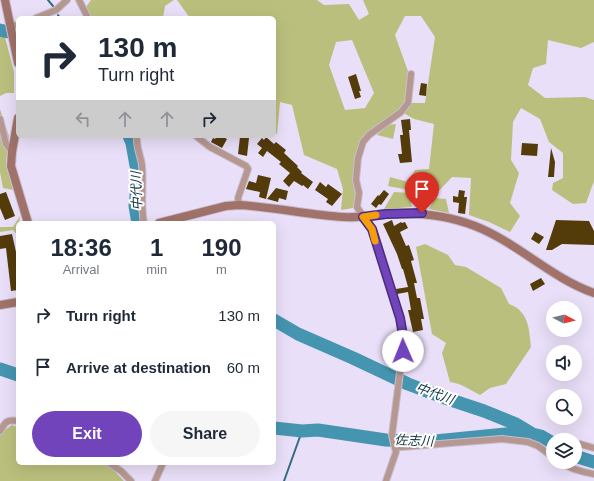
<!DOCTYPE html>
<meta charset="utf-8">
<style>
body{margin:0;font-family:Arial,"Noto Sans JP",sans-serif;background:#f6f6f7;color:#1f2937;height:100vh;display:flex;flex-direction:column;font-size:15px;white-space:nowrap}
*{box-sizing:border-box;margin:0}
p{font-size:13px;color:#747a83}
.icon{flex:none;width:22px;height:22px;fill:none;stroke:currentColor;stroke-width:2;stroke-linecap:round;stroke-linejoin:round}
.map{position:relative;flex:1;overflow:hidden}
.drawer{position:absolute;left:16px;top:221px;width:260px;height:244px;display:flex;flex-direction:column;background:#fff;border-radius:6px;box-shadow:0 4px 16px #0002}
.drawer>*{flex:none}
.top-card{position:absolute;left:16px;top:16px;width:260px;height:122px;border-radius:6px;box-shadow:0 4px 16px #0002;background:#fff;color:#1f2937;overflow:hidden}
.needle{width:26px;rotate:97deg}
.controls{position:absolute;left:546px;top:301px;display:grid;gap:8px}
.controls a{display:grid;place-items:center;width:36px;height:36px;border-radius:50%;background:#fff;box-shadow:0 4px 16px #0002;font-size:20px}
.pin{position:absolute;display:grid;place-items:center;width:34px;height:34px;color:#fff;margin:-41px -17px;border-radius:50% 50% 50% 0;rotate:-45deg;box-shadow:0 0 4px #0007}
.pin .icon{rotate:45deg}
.me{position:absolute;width:44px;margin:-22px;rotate:359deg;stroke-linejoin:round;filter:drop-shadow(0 0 3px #0008)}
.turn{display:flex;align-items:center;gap:14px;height:84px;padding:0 16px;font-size:18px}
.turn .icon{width:52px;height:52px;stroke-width:2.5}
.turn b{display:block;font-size:28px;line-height:34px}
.lanes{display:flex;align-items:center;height:38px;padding:0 16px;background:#0003;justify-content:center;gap:20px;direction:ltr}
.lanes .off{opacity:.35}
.eta{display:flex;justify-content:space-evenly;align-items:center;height:68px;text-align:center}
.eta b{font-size:24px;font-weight:800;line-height:28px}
.primary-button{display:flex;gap:8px;margin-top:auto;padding:8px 16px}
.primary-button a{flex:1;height:46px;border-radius:24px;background:#7144bc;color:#fff;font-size:16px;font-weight:800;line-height:46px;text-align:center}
.primary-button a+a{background:#f6f6f7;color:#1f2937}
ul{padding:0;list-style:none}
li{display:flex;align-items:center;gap:12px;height:52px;padding:0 16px}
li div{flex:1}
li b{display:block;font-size:15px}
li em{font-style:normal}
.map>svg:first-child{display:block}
.green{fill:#bbbf7d;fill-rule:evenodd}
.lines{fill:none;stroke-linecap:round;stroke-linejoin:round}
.stream{stroke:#366c82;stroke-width:2}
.river{stroke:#4595b0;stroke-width:13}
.building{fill:#533b0a}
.street-casing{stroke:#c7bed4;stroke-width:8}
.secondary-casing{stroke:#c7bed4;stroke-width:10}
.street{stroke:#b79891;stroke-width:6}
.secondary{stroke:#a07269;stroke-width:8}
.route-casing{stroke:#492c7a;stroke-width:10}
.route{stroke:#7144bc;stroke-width:7}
.slow{stroke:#f59e0b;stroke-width:7}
.labels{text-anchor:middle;stroke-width:4;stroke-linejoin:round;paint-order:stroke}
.water-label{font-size:13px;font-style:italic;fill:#0d333f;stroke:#fff}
</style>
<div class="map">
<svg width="594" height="481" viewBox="0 0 594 481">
<rect width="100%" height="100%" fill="#e9dff8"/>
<g class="green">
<path d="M 91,0 L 174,0 L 165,6 L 163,18 L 90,18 L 86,7 Z"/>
<path d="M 177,0 L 317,0 L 324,5 L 349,4 L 359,20 L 369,14 L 363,0 L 594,0 L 594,42 L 581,48 L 548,40 L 546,64 L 533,68 L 528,85 L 545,98 L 585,97 L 594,100 L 594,181 L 586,203 L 573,204 L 552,190 L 553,183 L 563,178 L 563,153 L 549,142 L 540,119 L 521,108 L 513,122 L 511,160 L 519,173 L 510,203 L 520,216 L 510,232 L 489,222 L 469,215 L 471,178 L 452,177 L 435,195 L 388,186 L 390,177 L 408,182 L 415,170 L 429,169 L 434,124 L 414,119 L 400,111 L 362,137 L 354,158 L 355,195 L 353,208 L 341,210 L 343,189 L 337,169 L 304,155 L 292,105 L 280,102 L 277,134 L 274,133 L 274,18 L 190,18 ZM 405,16 L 421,16 L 435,37 L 425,103 L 405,103 L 409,74 L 395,35 ZM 352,40 L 374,93 L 365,108 L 345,110 L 329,65 L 336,42 Z"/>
<path d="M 0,35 L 5,37 L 14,72 L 14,93 L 6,93 L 0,96 Z"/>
<path d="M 0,109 L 9,136 L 6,164 L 13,190 L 3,188 L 0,172 Z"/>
<path d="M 396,124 L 393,139 L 377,135 L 386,125 Z"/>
<path d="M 394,192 L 409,193 L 412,207 L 384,209 Z"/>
<path d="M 435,198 L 446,199 L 449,213 L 429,209 Z"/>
<path d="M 20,216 L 19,223 L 18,223 L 18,236 L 13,230 L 0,232 L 0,227 L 13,227 Z"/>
<path d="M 425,244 L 448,255 L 455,265 L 466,267 L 501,288 L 509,304 C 529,311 529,329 531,347 L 506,384 L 490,388 L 480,395 C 470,390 461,383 450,382 L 442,353 L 446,343 L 432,334 L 416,247 Z"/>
<path d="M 12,425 L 18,427 L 18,463 L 98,463 L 109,465 L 124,481 L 0,481 L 0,433 Z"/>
</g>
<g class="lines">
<g class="stream">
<path d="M 48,0 L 53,6"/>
<path d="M 58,15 L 60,18"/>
<path d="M 284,481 L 302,431"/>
</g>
<g class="river">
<path d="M 0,30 L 18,34"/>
<path d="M 129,136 L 132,143 L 138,177 L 135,206 L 138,223"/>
<path d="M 274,320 L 298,334 L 353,358 L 408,384 L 445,398 L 484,411 L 516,424 L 531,433"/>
<path d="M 0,369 L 18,375"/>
<path d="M 274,428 L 302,431 L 318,430 L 386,440 L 404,441 L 435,441 L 516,433 L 532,434 L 541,436 L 553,443"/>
<path d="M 575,456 L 594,462"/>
</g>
</g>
<g class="building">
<path d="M 356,74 L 361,91 L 359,91 L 361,97 L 355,99 L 348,77 Z"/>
<path d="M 421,83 L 427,84 L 426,96 L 419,95 Z"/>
<path d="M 410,119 L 411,130 L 409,130 L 412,162 L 400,163 L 398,154 L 402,154 L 400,135 L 403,135 L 401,120 Z"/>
<path d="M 217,136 L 221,136 L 227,139 L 222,148 L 211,142 L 213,138 L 215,139 Z"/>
<path d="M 240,137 L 249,138 L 247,156 L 238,154 Z"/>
<path d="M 266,137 L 274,144 L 276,142 L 286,150 L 284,153 L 298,166 L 297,167 L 302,172 L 301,173 L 313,182 L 308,189 L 303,185 L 302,186 L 294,181 L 289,187 L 283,181 L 290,173 L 279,164 L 281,162 L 267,151 L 263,157 L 258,153 L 262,148 L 257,144 L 262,138 L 264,140 Z"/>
<path d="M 522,143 L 538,144 L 537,156 L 521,155 Z"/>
<path d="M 551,148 L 555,162 L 554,177 L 548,177 Z"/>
<path d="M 258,175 L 271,178 L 266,199 L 259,197 L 260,192 L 246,189 L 249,181 L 256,183 Z"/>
<path d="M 320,182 L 326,187 L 328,184 L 342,194 L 332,206 L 326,202 L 328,199 L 315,190 Z"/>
<path d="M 276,188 L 288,191 L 286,200 L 279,198 L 278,202 L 267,199 Z"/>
<path d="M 384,190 L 389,194 L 381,205 L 379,204 L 376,208 L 371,204 L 378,195 L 379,196 Z"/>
<path d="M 459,190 L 465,191 L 464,197 L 467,197 L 465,214 L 458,213 L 459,203 L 453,202 L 453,196 L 458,197 Z"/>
<path d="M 6,192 L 15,216 L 5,220 L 0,208 L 0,194 Z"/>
<path d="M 419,193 L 427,196 L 422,207 L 415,204 Z"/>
<path d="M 392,220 L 394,226 L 401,222 L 402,223 L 405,222 L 408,228 L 400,232 L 406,246 L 409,245 L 414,260 L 411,261 L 417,283 L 414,283 L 417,298 L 420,298 L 424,319 L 421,319 L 423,330 L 413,332 L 408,310 L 411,310 L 408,292 L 397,294 L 396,289 L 408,287 L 403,269 L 402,269 L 397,254 L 383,224 Z"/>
<path d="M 556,220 L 589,221 L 594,231 L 594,245 L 562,244 L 552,250 L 546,250 Z"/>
<path d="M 535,232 L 544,237 L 539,244 L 531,239 Z"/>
<path d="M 12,234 L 18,261 L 18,290 L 11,291 L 6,248 L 0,249 L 0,236 Z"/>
<path d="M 541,278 L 545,284 L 533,291 L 530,284 Z"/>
<path d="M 393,344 L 399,346 L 395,363 L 387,360 Z"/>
</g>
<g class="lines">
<g class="street-casing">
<g id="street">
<path d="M 79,0 L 88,18"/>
<path d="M 36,18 L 56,10 L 67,0"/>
<path d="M 11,26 L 18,25"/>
<path d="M 0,119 L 6,144 L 12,152"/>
<path d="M 196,136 L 210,147 L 246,166 L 248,169 L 238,198 L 239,205"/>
<path d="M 137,140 C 137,149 141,157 142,165 C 144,186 140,202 144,223"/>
<path d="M 0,431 C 5,422 7,419 18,421"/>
<path d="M 580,444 L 594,448"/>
<path d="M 396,447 L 402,447 L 502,439 L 528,442 L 538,446 L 553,457"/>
<path d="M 560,462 C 570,469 582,472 594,474"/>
<path d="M 109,463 L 121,471 L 131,481"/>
<path d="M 155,481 L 163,463"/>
<path d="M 386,481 L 396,452 L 392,435 L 404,341 L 400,318 L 372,229 L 357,207 L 359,193 L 356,180 L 358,158 L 363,142 L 369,135 L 401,112 L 408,103 L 411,74"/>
</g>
</g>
<g class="secondary-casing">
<g id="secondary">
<path d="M 5,0 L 18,63"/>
<path d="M 18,118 L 12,152 L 11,166 L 28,223"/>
<path d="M 159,223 L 226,206 L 239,205 C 274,207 309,215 344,217 C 358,218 372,215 386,214 C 417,212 447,215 475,226 C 518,243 551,278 594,293"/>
<path d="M 0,305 L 18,302"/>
</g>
</g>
<use href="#street" class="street"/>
<use href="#secondary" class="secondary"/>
</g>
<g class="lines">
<g class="route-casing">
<path id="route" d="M 403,351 L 404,341 L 400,318 L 372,229 L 363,217 L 386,214 L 422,213"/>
</g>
<use href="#route" class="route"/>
<path class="slow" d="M 375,241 L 372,229 L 363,217 L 376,215"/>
</g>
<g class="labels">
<g class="water-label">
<text transform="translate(136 191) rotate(-92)" y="5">中代川</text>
<text transform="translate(435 393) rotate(20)" y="5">中代川</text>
<text transform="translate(414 440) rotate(2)" y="5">佐志川</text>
</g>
</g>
</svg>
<div class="controls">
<a><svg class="needle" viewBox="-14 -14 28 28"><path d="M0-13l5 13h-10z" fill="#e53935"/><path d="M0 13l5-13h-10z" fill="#747a83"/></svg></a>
<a><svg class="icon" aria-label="sound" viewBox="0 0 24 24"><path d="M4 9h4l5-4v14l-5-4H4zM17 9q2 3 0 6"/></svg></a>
<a><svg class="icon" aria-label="search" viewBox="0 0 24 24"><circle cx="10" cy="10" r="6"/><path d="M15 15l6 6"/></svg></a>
<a><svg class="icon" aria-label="layers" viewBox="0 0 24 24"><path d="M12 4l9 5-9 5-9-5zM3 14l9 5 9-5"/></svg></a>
</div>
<div class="pin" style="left:422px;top:213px;background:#d93025"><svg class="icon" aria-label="arrive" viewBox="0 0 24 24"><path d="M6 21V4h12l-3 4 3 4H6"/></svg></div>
<svg class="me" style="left:403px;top:351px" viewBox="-20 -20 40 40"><circle r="19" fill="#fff"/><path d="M0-13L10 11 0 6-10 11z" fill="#7144bc"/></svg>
<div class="top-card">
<div class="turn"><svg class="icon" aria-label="right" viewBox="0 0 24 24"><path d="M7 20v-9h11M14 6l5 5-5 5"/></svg><div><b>130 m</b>Turn right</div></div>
<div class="lanes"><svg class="icon off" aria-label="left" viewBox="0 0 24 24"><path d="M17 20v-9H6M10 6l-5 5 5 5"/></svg><svg class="icon off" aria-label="ahead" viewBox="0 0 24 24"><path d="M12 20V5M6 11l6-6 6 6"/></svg><svg class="icon off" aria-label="ahead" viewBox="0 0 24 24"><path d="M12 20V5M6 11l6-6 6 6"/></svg><svg class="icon" aria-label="right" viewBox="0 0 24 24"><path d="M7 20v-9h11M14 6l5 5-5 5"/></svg></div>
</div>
<section class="drawer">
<div class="eta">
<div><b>18:36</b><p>Arrival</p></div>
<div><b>1</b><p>min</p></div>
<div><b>190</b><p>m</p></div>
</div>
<ul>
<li><svg class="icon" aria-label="right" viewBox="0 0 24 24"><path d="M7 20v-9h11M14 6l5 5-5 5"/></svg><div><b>Turn right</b></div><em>130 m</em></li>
<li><svg class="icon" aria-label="arrive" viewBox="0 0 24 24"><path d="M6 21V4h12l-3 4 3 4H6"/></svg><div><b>Arrive at destination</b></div><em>60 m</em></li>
</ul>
<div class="primary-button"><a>Exit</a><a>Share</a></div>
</section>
</div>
